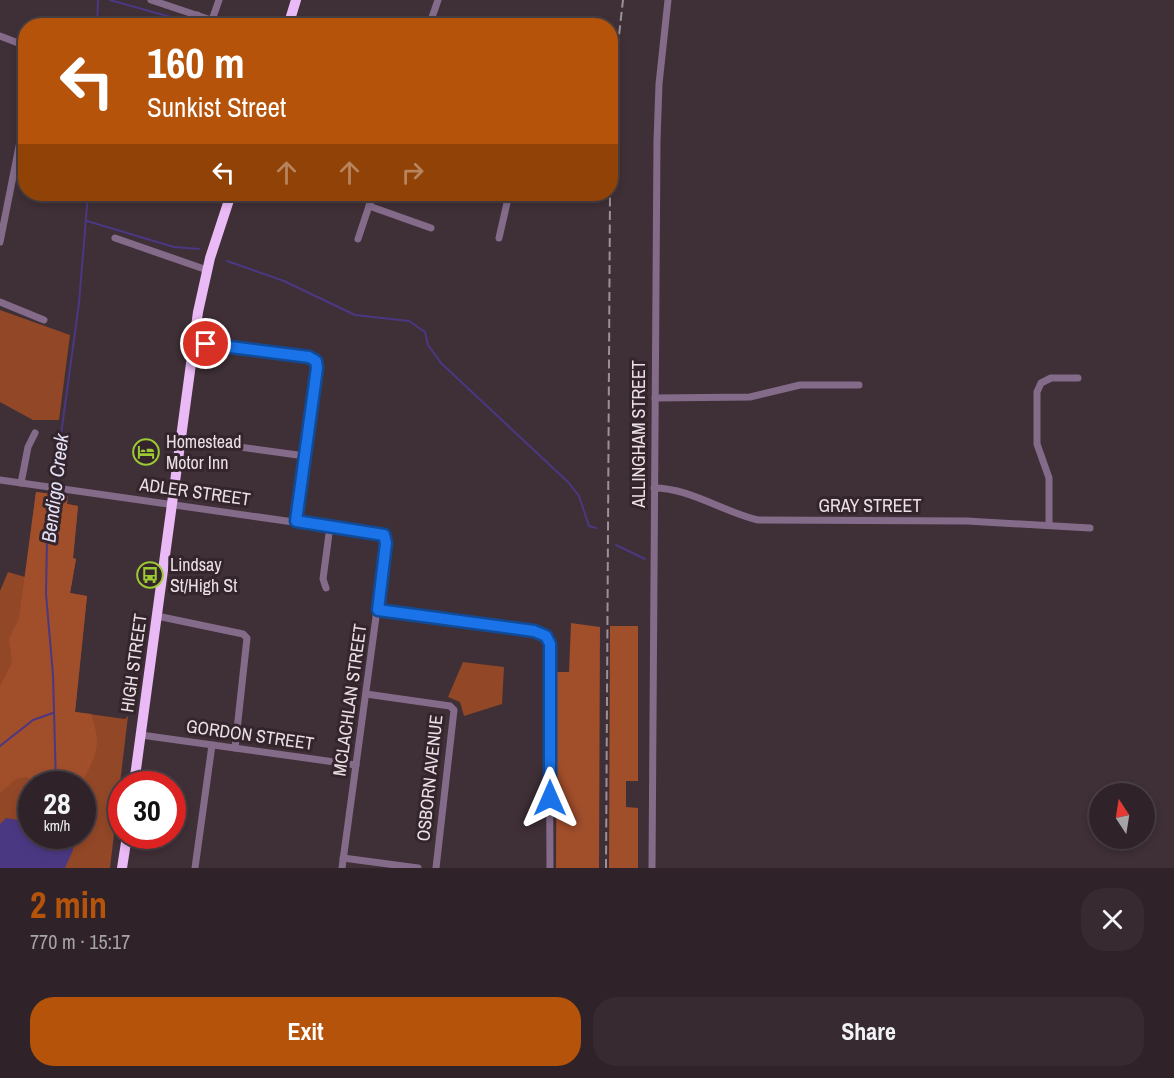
<!DOCTYPE html>
<meta charset="utf-8">
<style>
body{margin:0;font-family:"Archivo Narrow",sans-serif;background:#372b31;color:#f1f3f6;height:100vh;display:flex;flex-direction:column;font-size:22px;white-space:nowrap}
*{box-sizing:border-box;margin:0}
p{font-size:20px;color:#a7a4a8}
.icon{flex:none;width:33px;height:33px;fill:none;stroke:currentColor;stroke-width:2;stroke-linecap:round;stroke-linejoin:round}
.map{position:relative;height:868px;overflow:hidden}
.details{display:flex;flex-direction:column;background:#2f2329;flex:1}
.details>*{flex:none}
.guide{position:absolute;left:18px;top:18px;width:600px;height:183px;border-radius:24px;box-shadow:0 3px 9px #0003,0 0 0 2px #4a4046;background:#b45309;color:#fff;overflow:hidden}
.needle{width:39px;rotate:348deg}
.controls{position:absolute;left:1089px;top:783px;display:grid;gap:12px}
.controls a{display:grid;place-items:center;width:66px;height:66px;border-radius:50%;background:#2f2329;box-shadow:0 3px 9px #0003,0 0 0 2px #4a4046;font-size:30px}
.speed{position:absolute;left:18px;top:771px;display:flex;gap:12px;font-size:30px;font-weight:700;text-align:center}
.speed>*{display:grid;place-content:center;width:78px;height:78px;border-radius:50%;background:#2f2329;box-shadow:0 3px 9px #0003,0 0 0 2px #4a4046;line-height:1}
.speed small{font-size:15px;font-weight:400}
.speed .limit{border:9px solid #d22;background:#fff;color:#111}
.pin{position:absolute;display:grid;place-items:center;width:51px;height:51px;color:#fff;margin:-26px;border:3px solid #fff;border-radius:50%;box-shadow:0 2px 6px #0007}
.me{position:absolute;width:66px;margin:-33px;rotate:0deg;stroke-linejoin:round;filter:drop-shadow(0 0 4px #0008)}
.turn{display:flex;align-items:center;gap:21px;height:126px;padding:0 30px;font-size:27px}
.turn .icon{width:78px;height:78px;stroke-width:2.5}
.turn b{display:block;font-size:42px;line-height:51px}
.lanes{display:flex;align-items:center;height:57px;padding:0 30px;background:#0003;justify-content:center;gap:30px;direction:ltr}
.lanes .off{opacity:.35}
.round{display:grid;place-items:center;flex:none;width:63px;height:63px;border-radius:24px;background:#372b31}
.head{display:flex;align-items:center;justify-content:space-between;height:102px;padding:0 30px}
h1{font-size:36px;font-weight:700;line-height:45px;color:#b45309}
.action{display:flex;gap:12px;margin-top:auto;padding:12px 30px}
.action a{flex:1;height:69px;border-radius:24px;background:#b45309;color:#fff;font-size:24px;font-weight:700;line-height:69px;text-align:center}
.action a+a{background:#372b31;color:#f1f3f6}
.map>svg:first-child{display:block}
.green{fill:#924727;fill-rule:evenodd}
.forest{fill:#a14e2b}
.water{fill:#4b3883}
.lines{fill:none;stroke-linecap:round;stroke-linejoin:round}
.stream{stroke:#4b3883;stroke-width:2}
.minor{stroke:#846b8a;stroke-width:7}
.highway{stroke:#eabaf6;stroke-width:10}
.rail{stroke:#9e9097;stroke-width:2;stroke-dasharray:9 4.5;stroke-linecap:butt}
.route-casing{stroke:#114b97;stroke-width:15}
.route{stroke:#1a73e8;stroke-width:10}
.labels{text-anchor:middle;stroke-width:6;stroke-linejoin:round;paint-order:stroke}
.street-label{font-size:18px;fill:#ebe0e5;stroke:#34252d}
.poi-label{font-size:18px;fill:#ebe0e5;stroke:#34252d;text-anchor:start}
.water-label{font-size:20px;font-style:italic;fill:#e4e1f7;stroke:#34252d}
</style>
<div class="map">
<svg width="1174" height="868" viewBox="0 0 1174 868">
<rect width="100%" height="100%" fill="#3f2f37"/>
<g class="green">
<path d="M 0,310 L 70,335 L 59,420 L 33,420 L 0,402 Z"/>
<path d="M 36,492 L 68,496 L 67,504 L 78,506 L 73,558 L 76,559 L 70,593 L 87,596 L 75,712 L 125,719 L 128,716 L 110,868 L 0,868 L 0,591 L 8,572 L 25,577 ZM 32,784 L 82,784 L 82,836 L 32,836 Z"/>
<path d="M 463,662 L 504,667 L 502,704 L 464,716 L 460,702 L 448,697 Z"/>
</g>
<g class="forest">
<path d="M 36,492 L 68,496 L 67,504 L 78,506 L 73,558 L 76,559 L 70,593 L 87,596 L 75,712 L 91,714 C 101,743 98,751 85,777 L 67,784 L 44,784 L 25,777 L 16,779 L 0,793 L 0,686 L 12,663 L 9,639 L 19,618 Z"/>
<path d="M 571,623 L 600,627 L 599,868 L 556,868 L 557,672 L 569,672 Z"/>
<path d="M 610,626 L 638,626 L 638,781 L 626,781 L 626,807 L 638,808 L 638,868 L 609,868 Z"/>
</g>
<path class="water" d="M 6,818 L 31,822 L 32,836 L 72,836 L 73,850 L 65,868 L 0,868 L 0,824 Z"/>
<g class="lines">
<g class="stream">
<path d="M 110,0 L 185,21"/>
<path d="M 97,26 L 98,0"/>
<path d="M 87,221 L 174,247 L 199,249"/>
<path d="M 227,261 L 284,281 L 355,315 L 409,321 L 425,332 L 428,345 L 441,363 L 568,482 L 579,496 L 589,526 L 596,528"/>
<path d="M 616,545 L 645,559"/>
<path d="M 0,746 L 33,720 L 53,713"/>
<path d="M 56,784 L 53,675 L 46,594 L 47,537 L 79,303 L 88,194"/>
</g>
<g class="minor">
<path d="M 151,0 L 229,26"/>
<path d="M 212,20 L 219,0"/>
<path d="M 194,26 L 197,15"/>
<path d="M 429,26 L 438,0"/>
<path d="M 0,36 L 26,46"/>
<path d="M 369,206 L 431,228"/>
<path d="M 115,238 L 207,270"/>
<path d="M 499,238 L 509,194"/>
<path d="M 358,239 L 373,194"/>
<path d="M 0,242 L 26,111"/>
<path d="M 0,302 L 44,320"/>
<path d="M 194,342 L 306,356 L 316,361 L 317,368 L 296,521"/>
<path d="M 655,398 L 750,397 L 800,385 L 859,385"/>
<path d="M 181,439 L 305,456"/>
<path d="M 0,480 L 384,535 L 386,543 L 342,868"/>
<path d="M 21,483 L 28,447 L 35,433"/>
<path d="M 654,488 C 690,488 723,512 758,520 L 967,521 L 1090,528"/>
<path d="M 1049,524 L 1049,478 L 1037,444 L 1037,392 L 1041,383 L 1051,378 L 1078,378"/>
<path d="M 326,588 L 323,579 L 330,526"/>
<path d="M 378,610 L 539,632 L 549,639 L 550,868"/>
<path d="M 157,616 L 243,634 L 247,638 L 235,748"/>
<path d="M 366,694 L 450,706 L 454,710 L 436,868"/>
<path d="M 141,735 L 356,765"/>
<path d="M 343,858 L 418,868"/>
<path d="M 195,868 L 212,745"/>
<path d="M 652,868 L 657,140 L 659,84 L 668,0"/>
</g>
<g class="highway">
<path d="M 288,26 L 296,0"/>
<path d="M 134,784 L 198,312 L 210,258 L 231,194"/>
<path d="M 122,868 L 127,836"/>
</g>
<g class="rail">
<path d="M 610,169 L 616,62 L 623,0"/>
<path d="M 606,868 L 610,194"/>
</g>
</g>
<g class="lines">
<g class="route-casing">
<path id="route" d="M 206,344 L 309,357 L 316,361 L 317,368 L 296,521 L 384,535 L 386,543 L 378,610 L 534,631 L 546,636 L 550,644 L 550,798"/>
</g>
<use href="#route" class="route"/>
</g>
<defs>
<g id="hotel-ring" transform="scale(1.35)"><circle r="9.5" fill="#34252d" stroke="#9cca32" stroke-width="1.5"/><path d="M-6-4.5h1.5V1H6V5H4.5V3h-9V5H-6ZM-4 0a1.8 1.8 0 1 1 3.6 0ZM.5 0V-2.5h3Q6-2.5 6 0Z" fill="#9cca32"/></g>
<g id="bus-ring" transform="scale(1.35)"><circle r="9.5" fill="#34252d" stroke="#9cca32" stroke-width="1.5"/><path d="M-5-6H5V4H4V6H2V4H-2V6H-4V4H-5ZM-3.5-4V0h7V-4ZM-3.5 1.2v1.5H-2V1.2ZM2 1.2v1.5H3.5V1.2Z" fill="#9cca32"/></g>
</defs>
<g fill-rule="evenodd">
<use href="#hotel-ring" x="146" y="452"/>
<use href="#bus-ring" x="150" y="575"/>
</g>
<g class="labels">
<g class="street-label">
<text transform="translate(639 434) rotate(-90)" y="6">ALLINGHAM STREET</text>
<text transform="translate(195 492) rotate(8)" y="6">ADLER STREET</text>
<text x="870" y="512">GRAY STREET</text>
<text transform="translate(134 663) rotate(-82)" y="6">HIGH STREET</text>
<text transform="translate(350 700) rotate(-82)" y="6">MCLACHLAN STREET</text>
<text transform="translate(250 735) rotate(8)" y="6">GORDON STREET</text>
<text transform="translate(430 778) rotate(-84)" y="6">OSBORN AVENUE</text>
</g>
<g class="poi-label">
<text x="166" y="448">Homestead<tspan x="166" dy="21">Motor Inn</tspan></text>
<text x="170" y="571">Lindsay<tspan x="170" dy="21">St/High St</tspan></text>
</g>
<g class="water-label">
<text transform="translate(55 488) rotate(-83)" y="7">Bendigo Creek</text>
</g>
</g>
</svg>
<div class="controls">
<a><svg class="needle" viewBox="-14 -14 28 28"><path d="M0-13l5 13h-10z" fill="#e53935"/><path d="M0 13l5-13h-10z" fill="#a7a4a8"/></svg></a>
</div>
<div class="speed"><div>28<small>km/h</small></div><div class="limit">30</div></div>
<div class="pin" style="left:206px;top:344px;background:#d93025"><svg class="icon" aria-label="arrive" viewBox="0 0 24 24"><path d="M6 21V4h12l-3 4 3 4H6"/></svg></div>
<svg class="me" style="left:550px;top:798px" viewBox="-20 -20 40 40"><path d="M0-17L14 15 0 8-14 15z" fill="#1a73e8" stroke="#fff" stroke-width="4"/></svg>
<div class="guide">
<div class="turn"><svg class="icon" aria-label="left" viewBox="0 0 24 24"><path d="M17 20v-9H6M10 6l-5 5 5 5"/></svg><div><b>160 m</b>Sunkist Street</div></div>
<div class="lanes"><svg class="icon" aria-label="left" viewBox="0 0 24 24"><path d="M17 20v-9H6M10 6l-5 5 5 5"/></svg><svg class="icon off" aria-label="ahead" viewBox="0 0 24 24"><path d="M12 20V5M6 11l6-6 6 6"/></svg><svg class="icon off" aria-label="ahead" viewBox="0 0 24 24"><path d="M12 20V5M6 11l6-6 6 6"/></svg><svg class="icon off" aria-label="right" viewBox="0 0 24 24"><path d="M7 20v-9h11M14 6l5 5-5 5"/></svg></div>
</div>
</div>
<section class="details">
<div class="head"><div><h1>2 min</h1><p>770 m · 15:17</p></div><a class="round"><svg class="icon" aria-label="close" viewBox="0 0 24 24"><path d="M6 6l12 12M18 6L6 18"/></svg></a></div>
<div class="action"><a>Exit</a><a>Share</a></div>
</section>
